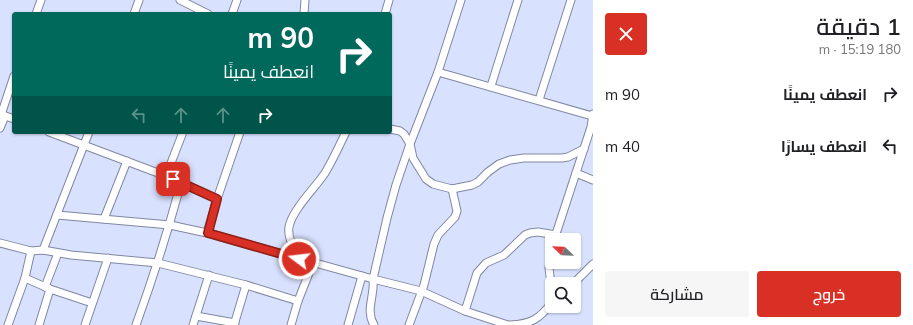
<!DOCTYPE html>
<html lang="ar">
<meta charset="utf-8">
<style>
body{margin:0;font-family:Mulish,Cairo,sans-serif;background:#f6f6f6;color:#202124;direction:rtl;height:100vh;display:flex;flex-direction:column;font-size:15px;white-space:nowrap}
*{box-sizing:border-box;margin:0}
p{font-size:13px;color:#757577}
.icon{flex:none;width:22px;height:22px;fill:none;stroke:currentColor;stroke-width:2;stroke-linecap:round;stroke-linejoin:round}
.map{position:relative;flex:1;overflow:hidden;direction:ltr}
.panel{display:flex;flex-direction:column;background:#fff;width:320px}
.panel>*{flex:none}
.top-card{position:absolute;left:12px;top:12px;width:380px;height:122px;border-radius:4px;box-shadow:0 1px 3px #0004;direction:rtl;background:#00695c;color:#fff;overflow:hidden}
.needle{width:26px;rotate:293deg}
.tools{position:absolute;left:545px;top:233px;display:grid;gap:8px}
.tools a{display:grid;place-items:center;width:36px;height:36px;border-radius:4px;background:#fff;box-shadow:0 1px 3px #0004;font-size:20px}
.pin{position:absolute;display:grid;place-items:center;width:34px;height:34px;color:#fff;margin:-17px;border-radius:8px;box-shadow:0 2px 6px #0006}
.me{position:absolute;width:44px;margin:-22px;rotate:285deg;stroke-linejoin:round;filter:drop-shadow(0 0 3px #0008)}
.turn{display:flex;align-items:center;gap:14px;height:84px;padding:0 12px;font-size:18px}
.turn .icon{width:52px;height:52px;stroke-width:2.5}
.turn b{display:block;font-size:28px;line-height:34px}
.lanes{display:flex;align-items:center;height:38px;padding:0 12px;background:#0003;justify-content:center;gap:20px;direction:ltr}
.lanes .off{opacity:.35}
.round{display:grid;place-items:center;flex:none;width:42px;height:42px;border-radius:4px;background:#f6f6f6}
.headline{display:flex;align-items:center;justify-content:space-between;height:68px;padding:0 12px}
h1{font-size:24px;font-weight:600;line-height:30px}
.primary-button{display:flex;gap:8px;margin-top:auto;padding:8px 12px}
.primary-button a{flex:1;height:46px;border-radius:4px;background:#d93025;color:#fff;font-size:16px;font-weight:600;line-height:46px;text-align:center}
.primary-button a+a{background:#f6f6f6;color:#202124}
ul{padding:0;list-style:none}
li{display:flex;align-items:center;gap:12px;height:52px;padding:0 12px}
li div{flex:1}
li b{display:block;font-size:15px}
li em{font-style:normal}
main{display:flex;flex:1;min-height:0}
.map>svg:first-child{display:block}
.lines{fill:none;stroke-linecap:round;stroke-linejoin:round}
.minor-casing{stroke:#8087a2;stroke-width:9}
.minor{stroke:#fff;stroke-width:7}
.route-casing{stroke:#8d1f18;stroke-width:10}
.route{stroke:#d93025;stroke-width:7}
</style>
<main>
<section class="panel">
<div class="headline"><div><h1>1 دقيقة</h1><p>180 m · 15:19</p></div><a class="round" style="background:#d93025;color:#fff"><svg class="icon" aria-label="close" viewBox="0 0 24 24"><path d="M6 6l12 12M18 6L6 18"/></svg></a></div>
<ul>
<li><svg class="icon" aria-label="right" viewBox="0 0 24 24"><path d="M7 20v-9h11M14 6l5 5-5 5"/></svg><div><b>انعطف يمينًا</b></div><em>90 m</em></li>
<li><svg class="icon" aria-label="left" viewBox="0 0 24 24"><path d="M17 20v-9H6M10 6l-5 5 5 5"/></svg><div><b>انعطف يسارًا</b></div><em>40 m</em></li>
</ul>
<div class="primary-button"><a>خروج</a><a>مشاركة</a></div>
</section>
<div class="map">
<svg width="593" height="325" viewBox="0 0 593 325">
<rect width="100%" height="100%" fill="#d8e1fe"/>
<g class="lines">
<g class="minor-casing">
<g id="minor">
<path d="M 180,0 L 208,14"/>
<path d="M 36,14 L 41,0"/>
<path d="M 134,14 L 139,0"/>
<path d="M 232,14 L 237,0"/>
<path d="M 304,14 L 305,0"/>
<path d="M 385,14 L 389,0"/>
<path d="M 438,72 L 592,116"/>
<path d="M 491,86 L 518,0"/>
<path d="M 539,100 L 571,0"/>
<path d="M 0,114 L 14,119"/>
<path d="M 1,115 L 14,76"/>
<path d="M 0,128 L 5,116"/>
<path d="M 390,129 L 400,131 L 404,134 L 410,144 L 413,158 L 426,179 L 433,184 L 452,189 L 472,185 L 478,182 L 488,172 L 499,164 L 510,160 L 524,158 L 562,158 L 568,157 L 584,149"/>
<path d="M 49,132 L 166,176 L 217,199"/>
<path d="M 576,173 L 593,180"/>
<path d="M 166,176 L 183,132"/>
<path d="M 57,215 L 170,225 L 207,233 L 373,279 L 421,291 L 465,311 L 508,325"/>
<path d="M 104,219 L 127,161"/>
<path d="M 207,233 L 217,199 L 240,132"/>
<path d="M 554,240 L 591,127 L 593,114"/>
<path d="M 0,243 L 31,251 L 43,250 L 71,255 L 158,263 L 246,285 L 298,301"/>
<path d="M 552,248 L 549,268 L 552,293"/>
<path d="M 43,250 L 89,132"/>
<path d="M 299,259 C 295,249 287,238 289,227 C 292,210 315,188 325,173 C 333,160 339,146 346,132"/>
<path d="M 25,278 L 50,289 L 92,303"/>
<path d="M 573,284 L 593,264"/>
<path d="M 45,287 L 58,253"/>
<path d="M 465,311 L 477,273 L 486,263 L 504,255 L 525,235 L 530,233 L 538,232 L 556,235"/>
<path d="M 196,316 L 235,323"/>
<path d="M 8,325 L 25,278 L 31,251"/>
<path d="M 39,325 L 50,289"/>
<path d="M 85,325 L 108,258"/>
<path d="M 136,325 C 153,278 168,231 181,183"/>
<path d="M 193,325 L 209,275"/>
<path d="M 234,325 L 246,285"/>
<path d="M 291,325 L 298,301 L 313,263"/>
<path d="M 348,325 L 362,276"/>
<path d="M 374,325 C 365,310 375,296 373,279 L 387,218 L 396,185 L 410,144 L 438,72 L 461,0"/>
<path d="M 409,325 L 424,285 L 434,244 L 438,235 L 455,217 L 457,211 L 452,189"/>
<path d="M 510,325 C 531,324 540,319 552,302"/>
</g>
</g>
<use href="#minor" class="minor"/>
</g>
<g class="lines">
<g class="route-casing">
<path id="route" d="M 173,179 L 217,199 L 208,233 L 299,259"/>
</g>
<use href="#route" class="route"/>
</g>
</svg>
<div class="tools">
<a><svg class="needle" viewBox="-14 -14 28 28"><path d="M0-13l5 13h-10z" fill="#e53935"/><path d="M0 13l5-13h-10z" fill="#757577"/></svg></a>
<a><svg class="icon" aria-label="search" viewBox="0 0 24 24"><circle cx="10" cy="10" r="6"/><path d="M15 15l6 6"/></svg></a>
</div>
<div class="pin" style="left:173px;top:179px;background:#d93025"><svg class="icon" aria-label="arrive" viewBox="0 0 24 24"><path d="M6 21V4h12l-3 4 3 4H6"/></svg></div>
<svg class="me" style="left:299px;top:259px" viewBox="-20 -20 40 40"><circle r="17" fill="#d93025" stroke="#fff" stroke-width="3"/><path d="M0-11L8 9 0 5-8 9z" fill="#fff"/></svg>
<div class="top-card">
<div class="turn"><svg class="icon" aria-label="right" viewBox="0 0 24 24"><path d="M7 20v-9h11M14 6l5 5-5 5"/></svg><div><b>90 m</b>انعطف يمينًا</div></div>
<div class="lanes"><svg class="icon off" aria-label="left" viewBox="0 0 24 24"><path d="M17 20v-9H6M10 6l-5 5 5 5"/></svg><svg class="icon off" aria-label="ahead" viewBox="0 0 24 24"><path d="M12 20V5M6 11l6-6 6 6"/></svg><svg class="icon off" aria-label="ahead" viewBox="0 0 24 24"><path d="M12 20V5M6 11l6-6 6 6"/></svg><svg class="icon" aria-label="right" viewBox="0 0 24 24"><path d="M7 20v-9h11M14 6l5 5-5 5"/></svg></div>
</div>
</div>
</main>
